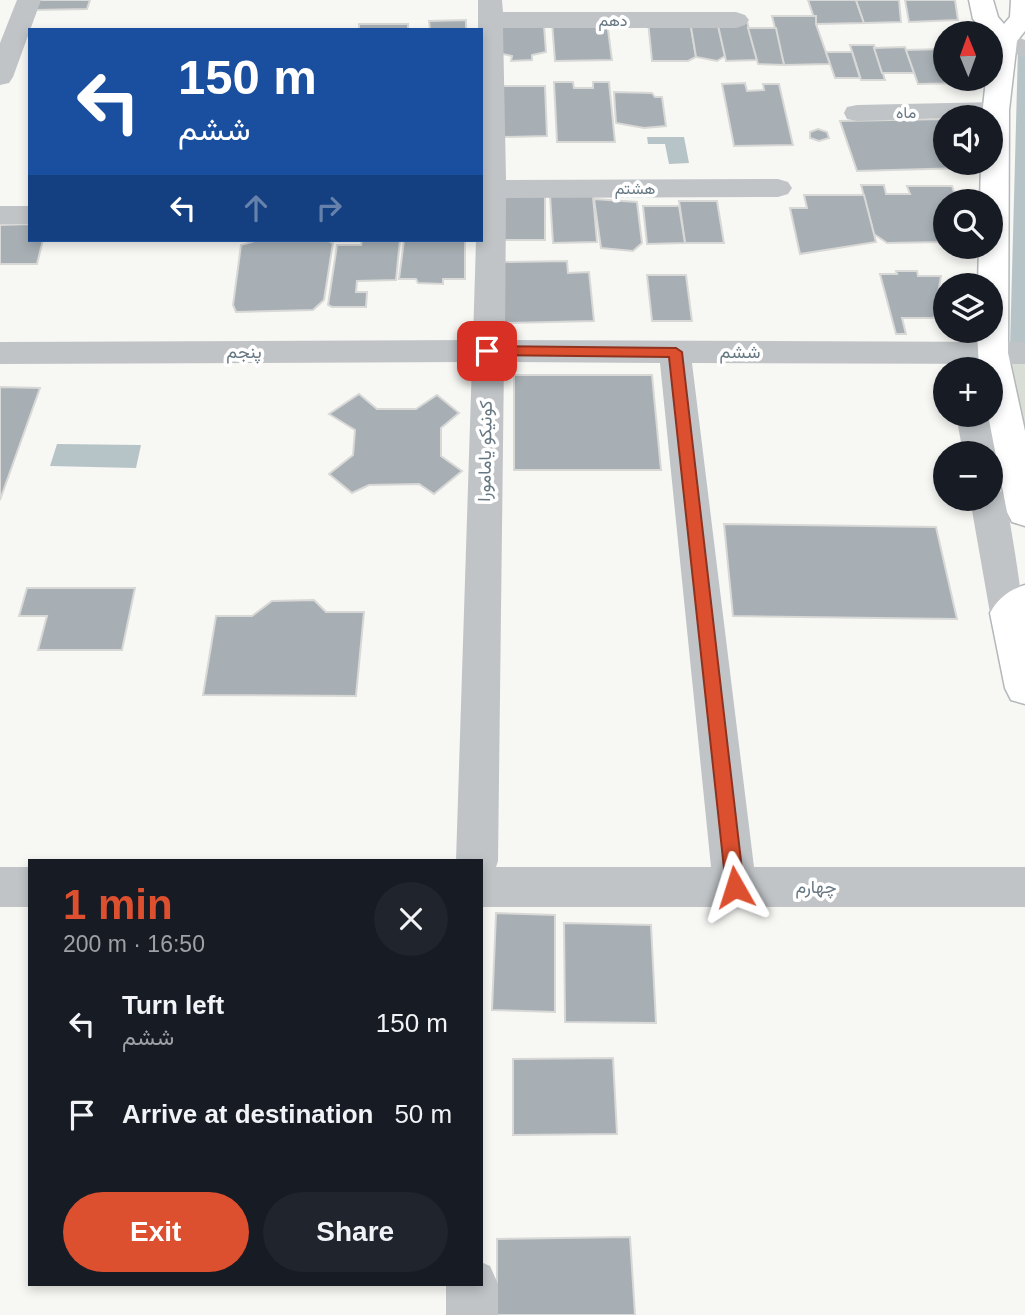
<!DOCTYPE html>
<meta charset="utf-8">
<style>
body{margin:0;font-family:Helvetica,Vazirmatn,sans-serif;background:#20242c;color:#f1f3f6;height:100vh;display:flex;flex-direction:column;font-size:26px;white-space:nowrap}
*{box-sizing:border-box;margin:0}
p{font-size:23px;color:#9ea1a6}
.icon{flex:none;width:38px;height:38px;fill:none;stroke:currentColor;stroke-width:2;stroke-linecap:round;stroke-linejoin:round}
.map{position:relative;flex:1;overflow:hidden}
.panel{position:absolute;left:28px;top:859px;width:455px;height:427px;display:flex;flex-direction:column;background:#171b24;border-radius:0px;box-shadow:0 4px 10px #0003}
.panel>*{flex:none}
.top-card{position:absolute;left:28px;top:28px;width:455px;height:214px;border-radius:0px;box-shadow:0 4px 10px #0003;background:#1a4fa0;color:#fff;overflow:hidden}
.needle{width:46px;rotate:359deg}
.tools{position:absolute;left:933px;top:21px;display:grid;gap:14px}
.tools a{display:grid;place-items:center;width:70px;height:70px;border-radius:50%;background:#171b24;box-shadow:0 4px 10px #0003;font-size:35px}
.pin{position:absolute;display:grid;place-items:center;width:60px;height:60px;color:#fff;margin:-30px;border-radius:14px;box-shadow:0 4px 10px #0006}
.me{position:absolute;width:77px;margin:-38px;rotate:354deg;stroke-linejoin:round;filter:drop-shadow(0 0 5px #0008)}
.turn{display:flex;align-items:center;gap:24px;height:147px;padding:0 35px;font-size:32px}
.turn .icon{width:91px;height:91px;stroke-width:2.5}
.turn b{display:block;font-size:49px;line-height:60px}
.lanes{display:flex;align-items:center;height:66px;padding:0 35px;background:#0003;justify-content:center;gap:35px;direction:ltr}
.lanes .off{opacity:.35}
.round{display:grid;place-items:center;flex:none;width:74px;height:74px;border-radius:37px;background:#20242c}
.overview{display:flex;align-items:center;justify-content:space-between;height:119px;padding:0 35px}
h1{font-size:42px;font-weight:700;line-height:52px;color:#dc4f2f}
.button{display:flex;gap:14px;margin-top:auto;padding:14px 35px}
.button a{flex:1;height:80px;border-radius:42px;background:#dc4f2f;color:#fff;font-size:28px;font-weight:700;line-height:80px;text-align:center}
.button a+a{background:#20242c;color:#f1f3f6}
ul{padding:0;list-style:none}
li{display:flex;align-items:center;gap:21px;height:91px;padding:0 35px}
li div{flex:1}
li b{display:block;font-size:26px}
li em{font-style:normal}
.map>svg:first-child{display:block}
.green{fill:#d8ddd5}
.water{fill:#b7c4c7}
.building{fill:#a7afb4;stroke:#d8d8d6;stroke-width:2}
.lines{fill:none;stroke-linecap:round;stroke-linejoin:round}
.major-casing{stroke:#b3b8bb;stroke-width:3}
.minor{fill:#c0c4c7;fill-rule:evenodd}
.major{fill:#fff;fill-rule:evenodd}
.route{fill:#dc4f2f;stroke:#8f331f;stroke-width:2}
.labels{text-anchor:middle;stroke-width:7;stroke-linejoin:round;paint-order:stroke}
.far-street-label{font-size:16px;fill:#677883;stroke:#fff}
.street-label{font-size:18px;fill:#677883;stroke:#fff}
</style>
<div class="map">
<svg width="1025" height="1315" viewBox="0 0 1025 1315">
<rect width="100%" height="100%" fill="#f7f7f4"/>
<path class="green" d="M 1011,362 L 1025,362 L 1025,440 Z"/>
<g class="water">
<path d="M 1018,49 L 1025,52 L 1025,348 L 1010,348 Z"/>
<path d="M 647,137 L 684,137 L 689,163 L 669,164 L 665,144 L 648,144 Z"/>
<path d="M 57,444 L 141,445 L 136,468 L 50,466 Z"/>
</g>
<g class="building">
<path d="M 38,0 L 90,0 L 87,9 L 35,10 Z"/>
<path d="M 808,0 L 856,0 L 864,23 L 816,24 Z"/>
<path d="M 856,0 L 899,0 L 901,22 L 864,23 Z"/>
<path d="M 905,0 L 955,0 L 958,20 L 909,22 Z"/>
<path d="M 772,16 L 816,16 L 816,24 L 830,64 L 784,65 Z"/>
<path d="M 466,20 L 466,30 L 430,30 L 429,21 Z"/>
<path d="M 648,21 L 690,21 L 696,57 L 688,61 L 652,61 Z"/>
<path d="M 690,21 L 717,21 L 725,56 L 717,61 L 696,57 Z"/>
<path d="M 717,21 L 747,21 L 757,60 L 726,61 Z"/>
<path d="M 552,22 L 607,22 L 612,60 L 555,61 Z"/>
<rect x="359" y="24" width="49" height="6"/>
<path d="M 500,26 L 544,26 L 546,52 L 532,55 L 532,60 L 511,61 L 512,56 L 502,54 Z"/>
<path d="M 748,28 L 776,28 L 784,65 L 758,64 Z"/>
<path d="M 850,45 L 874,45 L 885,80 L 861,80 Z"/>
<path d="M 905,47 L 914,73 L 882,73 L 874,48 Z"/>
<path d="M 945,49 L 945,79 L 969,79 L 969,83 L 918,84 L 906,50 Z"/>
<path d="M 826,52 L 852,52 L 860,78 L 835,78 Z"/>
<path d="M 554,82 L 573,82 L 574,88 L 593,88 L 593,82 L 609,82 L 615,142 L 557,142 Z"/>
<path d="M 745,83 L 747,91 L 764,90 L 763,84 L 779,84 L 793,145 L 734,146 L 722,84 Z"/>
<path d="M 500,86 L 545,86 L 547,136 L 503,137 Z"/>
<path d="M 614,92 L 652,93 L 655,97 L 662,97 L 666,126 L 644,128 L 616,123 Z"/>
<path d="M 945,119 L 945,163 L 965,163 L 964,168 L 857,171 L 840,121 Z"/>
<path d="M 818,129 L 827,132 L 829,138 L 819,141 L 810,138 L 810,132 Z"/>
<path d="M 861,185 L 884,185 L 886,194 L 910,194 L 907,186 L 952,186 L 957,201 L 945,201 L 945,242 L 887,243 L 874,234 Z"/>
<path d="M 498,195 L 545,195 L 545,240 L 497,240 Z"/>
<path d="M 804,195 L 864,195 L 876,242 L 800,254 L 790,208 L 807,208 Z"/>
<path d="M 550,196 L 593,196 L 597,242 L 553,243 Z"/>
<path d="M 594,199 L 637,202 L 642,243 L 633,251 L 601,248 Z"/>
<path d="M 679,201 L 717,201 L 724,243 L 685,243 Z"/>
<path d="M 643,206 L 679,206 L 685,243 L 647,244 Z"/>
<path d="M 30,224 L 30,240 L 43,240 L 37,264 L 0,264 L 0,225 Z"/>
<path d="M 259,240 L 327,240 L 333,243 L 324,300 L 313,310 L 236,312 L 233,305 L 241,245 Z"/>
<path d="M 362,240 L 400,240 L 396,280 L 357,281 L 356,292 L 367,292 L 366,307 L 332,307 L 328,305 L 337,245 L 361,245 Z"/>
<path d="M 404,240 L 465,240 L 465,279 L 443,279 L 443,284 L 418,283 L 416,279 L 399,279 Z"/>
<path d="M 567,261 L 568,273 L 589,272 L 594,321 L 503,323 L 501,262 Z"/>
<path d="M 896,271 L 917,271 L 918,276 L 941,276 L 934,318 L 902,318 L 906,334 L 896,334 L 880,274 L 897,274 Z"/>
<path d="M 647,275 L 686,275 L 692,321 L 652,321 Z"/>
<path d="M 514,375 L 652,375 L 661,470 L 514,470 Z"/>
<path d="M 0,387 L 40,388 L 0,500 Z"/>
<path d="M 359,394 L 377,409 L 416,409 L 437,395 L 459,413 L 441,428 L 441,456 L 462,471 L 434,494 L 419,484 L 369,485 L 352,493 L 329,474 L 353,455 L 355,430 L 329,414 Z"/>
<path d="M 724,524 L 936,527 L 957,619 L 733,616 Z"/>
<path d="M 27,588 L 135,588 L 122,650 L 38,650 L 47,616 L 19,616 Z"/>
<path d="M 314,600 L 326,612 L 364,612 L 356,696 L 203,695 L 216,616 L 252,616 L 272,601 Z"/>
<path d="M 496,913 L 555,915 L 555,1012 L 492,1010 Z"/>
<path d="M 564,923 L 651,925 L 656,1023 L 565,1022 Z"/>
<path d="M 613,1058 L 617,1134 L 513,1135 L 513,1059 Z"/>
<path d="M 630,1237 L 635,1315 L 497,1315 L 497,1239 Z"/>
</g>
<g class="lines">
<g class="major-casing">
<g id="major">
<path d="M 969,0 L 993,0 L 998,17 L 1004,24 L 1010,17 L 1011,0 L 1025,0 L 1025,31 L 1017,41 L 1009,110 L 1008,353 L 1025,431 L 1025,526 L 1012,522 L 1007,512 L 988,415 L 990,415 L 990,369 L 979,369 L 977,331 L 990,331 L 990,285 L 978,285 L 979,247 L 990,247 L 990,201 L 980,201 L 981,163 L 990,163 L 990,117 L 982,117 L 986,79 L 990,79 L 990,33 L 985,33 L 973,19 Z"/>
<path d="M 1025,585 L 1025,704 L 1011,700 L 1005,688 L 990,613 C 998,598 1009,590 1025,585 Z"/>
</g>
</g>
<g class="minor">
<path d="M 17,0 L 41,0 L 13,77 L 9,83 L 0,85 L 0,43 Z"/>
<path d="M 478,0 L 502,0 L 503,12 L 736,12 L 745,15 L 749,20 L 745,25 L 736,28 L 503,28 L 506,180 L 778,179 L 788,182 L 792,188 L 788,194 L 778,197 L 506,198 L 505,340 L 1025,342 L 1025,364 L 692,363 L 754,867 L 1025,867 L 1025,907 L 481,907 L 481,861 L 456,861 L 472,362 L 0,364 L 0,342 L 473,340 L 476,240 L 481,240 L 481,30 L 478,30 ZM 504,362 L 660,363 L 711,867 L 496,867 L 498,861 Z"/>
<path d="M 1004,32 L 1025,40 L 1025,58 L 995,45 L 991,40 L 995,35 Z"/>
<path d="M 996,102 L 1006,104 L 1009,110 L 1006,116 L 857,121 L 847,119 L 844,113 L 847,107 L 857,105 Z"/>
<rect x="0" y="206" width="30" height="18"/>
<path d="M 956,415 L 990,415 L 997,453 L 992,462 L 990,453 L 963,453 Z"/>
<path d="M 990,486 L 1000,490 L 1006,499 C 1010,524 1025,604 1022,624 L 1009,628 L 996,624 L 990,613 L 970,499 L 990,499 Z"/>
<rect x="0" y="867" width="30" height="40"/>
<path d="M 481,1262 L 490,1266 L 498,1284 L 498,1315 L 446,1315 L 446,1284 L 481,1284 Z"/>
</g>
<use href="#major" class="major"/>
</g>
<path class="route" d="M 487,346 L 676,348 L 682,352 L 744,887 L 742,893 L 735,895 L 729,893 L 726,887 L 669,357 L 487,355 L 480,351 Z"/>
<g class="labels">
<g class="far-street-label">
<text x="613" y="26">دهم</text>
<text transform="translate(906 112) rotate(-1)" y="6">ماه</text>
<text x="635" y="194">هشتم</text>
</g>
<g class="street-label">
<text x="244" y="358">پنجم</text>
<text x="740" y="358">ششم</text>
<text transform="translate(485 451) rotate(-89)" y="6">کونیکو یامامورا</text>
<text x="816" y="893">چهارم</text>
</g>
</g>
</svg>
<div class="tools">
<a><svg class="needle" viewBox="-14 -14 28 28"><path d="M0-13l5 13h-10z" fill="#e53935"/><path d="M0 13l5-13h-10z" fill="#9ea1a6"/></svg></a>
<a><svg class="icon" aria-label="sound" viewBox="0 0 24 24"><path d="M4 9h4l5-4v14l-5-4H4zM17 9q2 3 0 6"/></svg></a>
<a><svg class="icon" aria-label="search" viewBox="0 0 24 24"><circle cx="10" cy="10" r="6"/><path d="M15 15l6 6"/></svg></a>
<a><svg class="icon" aria-label="layers" viewBox="0 0 24 24"><path d="M12 4l9 5-9 5-9-5zM3 14l9 5 9-5"/></svg></a>
<a>+</a>
<a>−</a>
</div>
<div class="pin" style="left:487px;top:351px;background:#d93025"><svg class="icon" aria-label="arrive" viewBox="0 0 24 24"><path d="M6 21V4h12l-3 4 3 4H6"/></svg></div>
<svg class="me" style="left:735px;top:887px" viewBox="-20 -20 40 40"><path d="M0-17L14 15 0 8-14 15z" fill="#dc4f2f" stroke="#fff" stroke-width="4"/></svg>
<div class="top-card">
<div class="turn"><svg class="icon" aria-label="left" viewBox="0 0 24 24"><path d="M17 20v-9H6M10 6l-5 5 5 5"/></svg><div><b>150 m</b>ششم</div></div>
<div class="lanes"><svg class="icon" aria-label="left" viewBox="0 0 24 24"><path d="M17 20v-9H6M10 6l-5 5 5 5"/></svg><svg class="icon off" aria-label="ahead" viewBox="0 0 24 24"><path d="M12 20V5M6 11l6-6 6 6"/></svg><svg class="icon off" aria-label="right" viewBox="0 0 24 24"><path d="M7 20v-9h11M14 6l5 5-5 5"/></svg></div>
</div>
<section class="panel">
<div class="overview"><div><h1>1 min</h1><p>200 m · 16:50</p></div><a class="round"><svg class="icon" aria-label="close" viewBox="0 0 24 24"><path d="M6 6l12 12M18 6L6 18"/></svg></a></div>
<ul>
<li><svg class="icon" aria-label="left" viewBox="0 0 24 24"><path d="M17 20v-9H6M10 6l-5 5 5 5"/></svg><div><b>Turn left</b><p>ششم</p></div><em>150 m</em></li>
<li><svg class="icon" aria-label="arrive" viewBox="0 0 24 24"><path d="M6 21V4h12l-3 4 3 4H6"/></svg><div><b>Arrive at destination</b></div><em>50 m</em></li>
</ul>
<div class="button"><a>Exit</a><a>Share</a></div>
</section>
</div>
